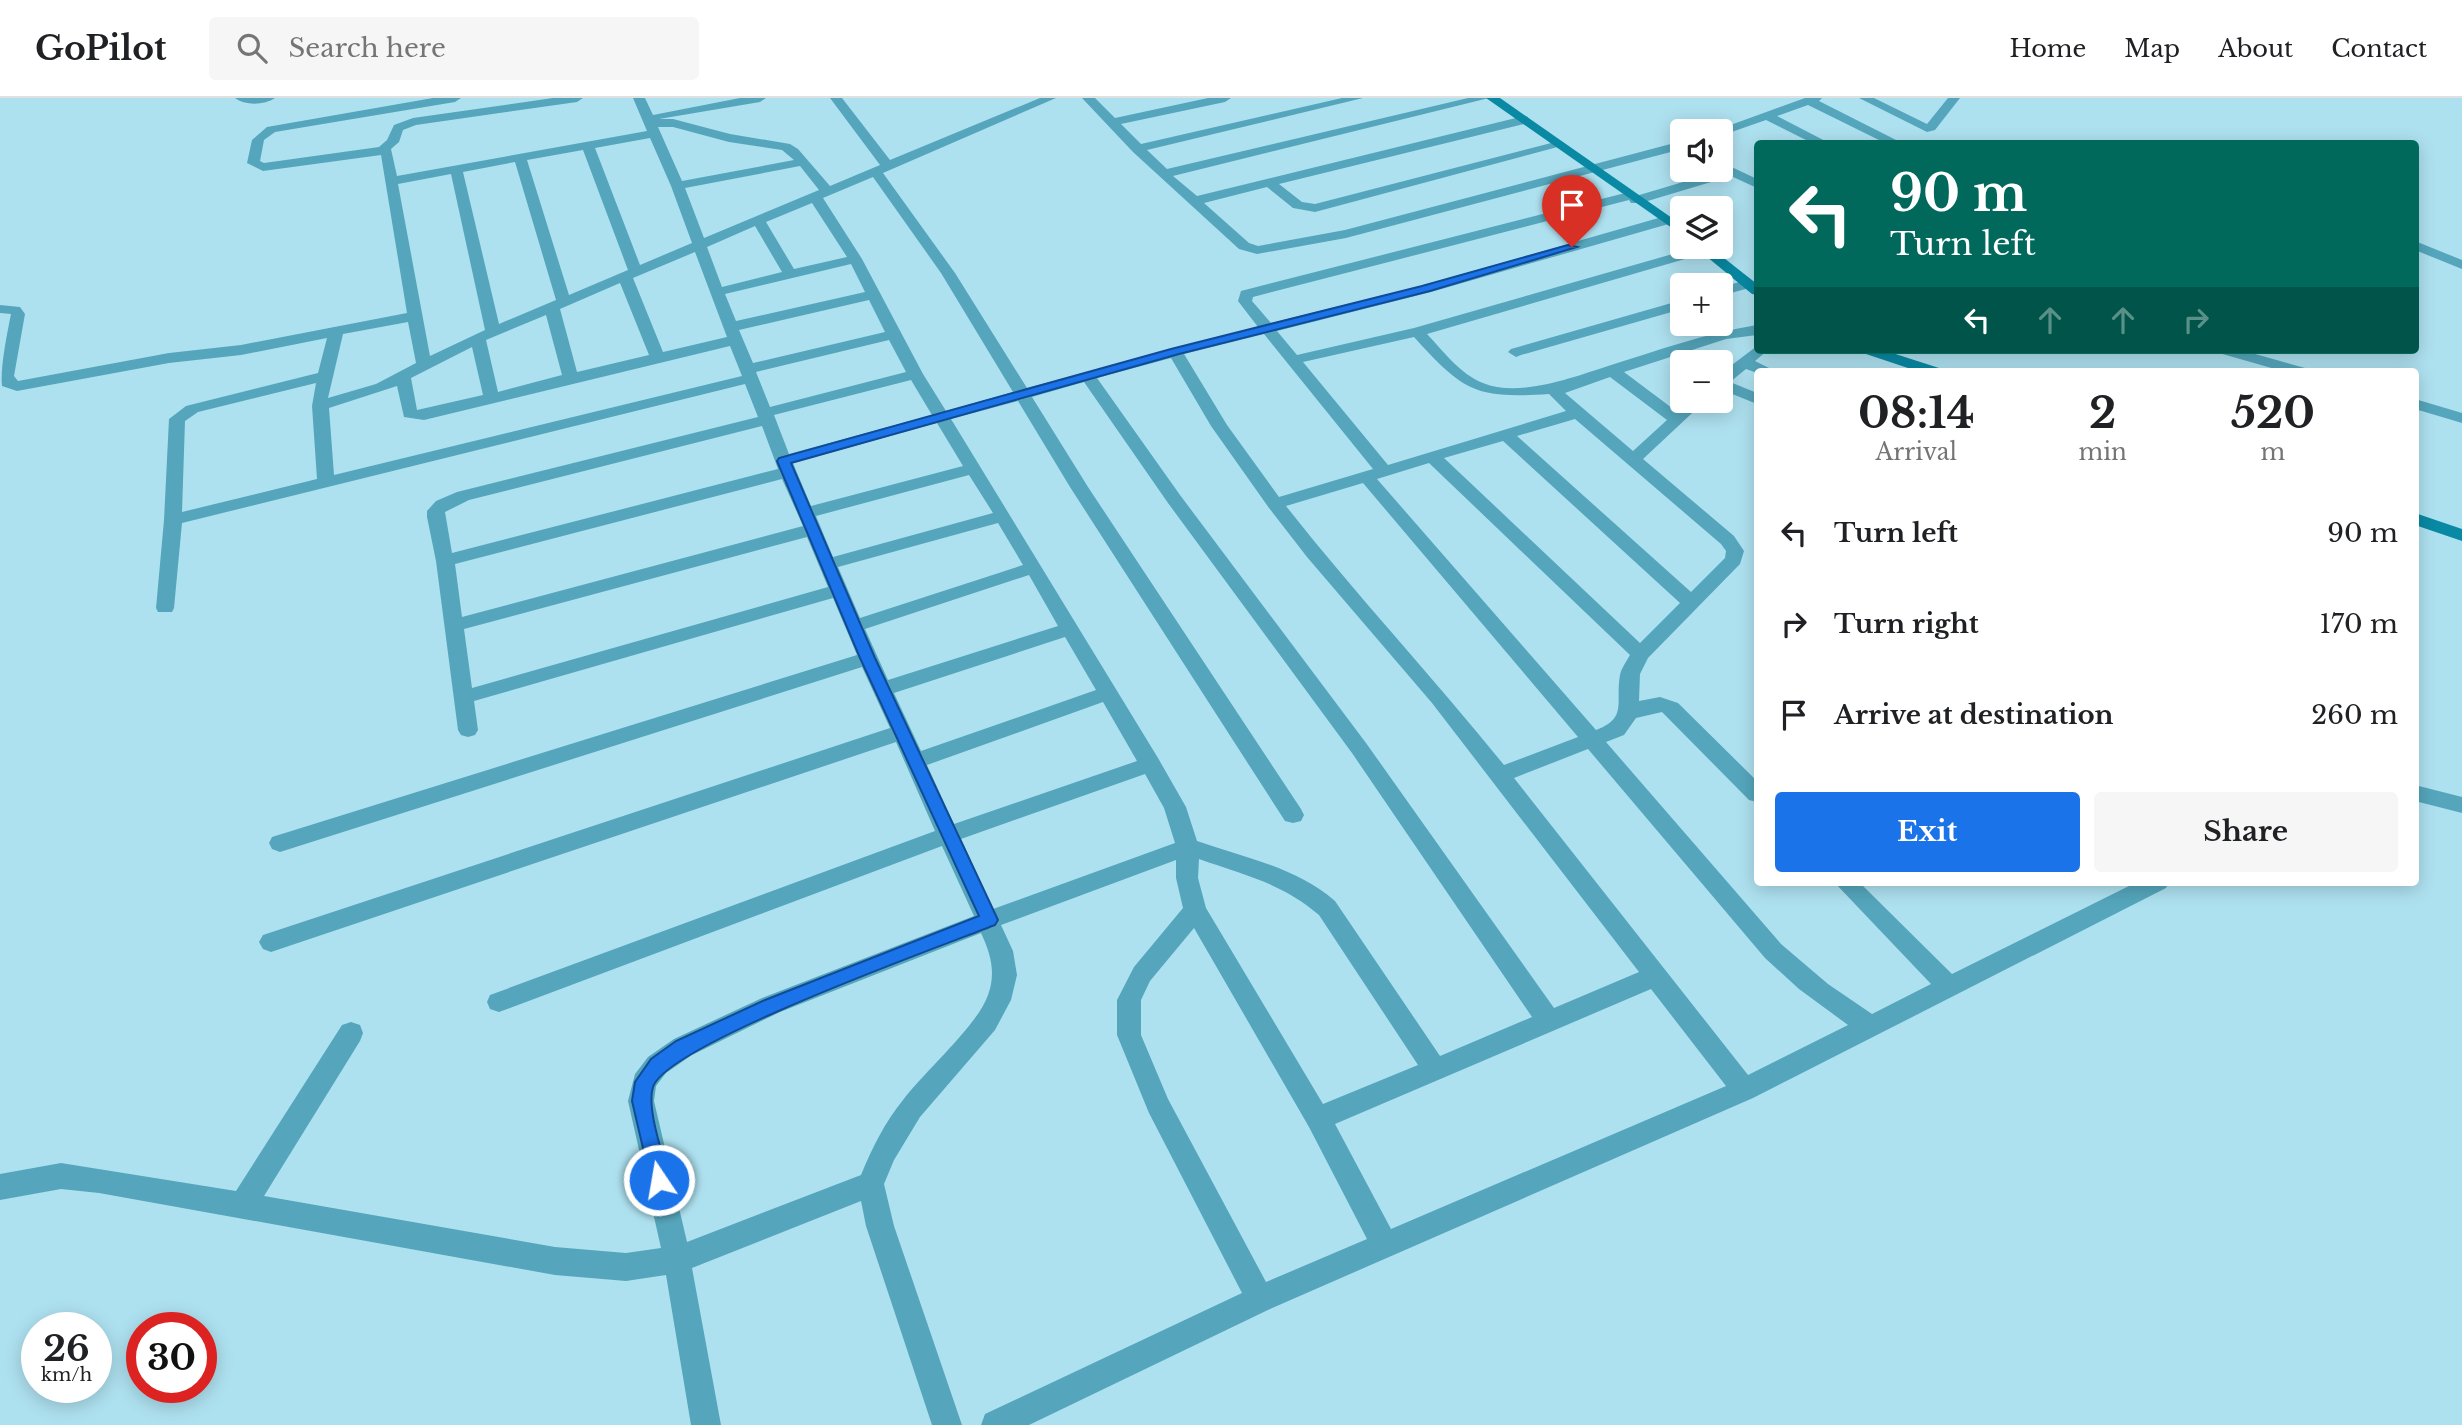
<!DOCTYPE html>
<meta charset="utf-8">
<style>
body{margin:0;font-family:"Libre Baskerville",serif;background:#f6f6f6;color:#202124;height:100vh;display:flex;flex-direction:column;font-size:26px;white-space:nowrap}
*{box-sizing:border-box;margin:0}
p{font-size:23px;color:#757577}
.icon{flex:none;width:38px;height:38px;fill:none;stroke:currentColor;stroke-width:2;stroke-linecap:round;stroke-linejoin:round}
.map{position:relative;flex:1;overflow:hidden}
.details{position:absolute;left:1754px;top:270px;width:665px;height:518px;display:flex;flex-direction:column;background:#fff;border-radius:7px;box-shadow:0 4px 18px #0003}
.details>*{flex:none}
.top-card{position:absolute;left:1754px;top:42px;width:665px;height:214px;border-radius:7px;box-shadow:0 4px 18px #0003;background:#00695c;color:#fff;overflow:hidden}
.tools{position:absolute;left:1670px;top:21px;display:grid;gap:14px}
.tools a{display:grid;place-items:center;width:63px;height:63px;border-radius:7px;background:#fff;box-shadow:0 4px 18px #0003;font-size:35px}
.speed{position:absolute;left:21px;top:1214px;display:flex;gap:14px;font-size:35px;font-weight:700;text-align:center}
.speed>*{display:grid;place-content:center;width:91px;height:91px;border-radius:50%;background:#fff;box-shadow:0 4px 18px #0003;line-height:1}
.speed small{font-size:18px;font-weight:400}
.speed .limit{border:10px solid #d22;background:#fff;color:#111}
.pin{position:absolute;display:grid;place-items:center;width:60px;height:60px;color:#fff;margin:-72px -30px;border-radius:50% 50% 50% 0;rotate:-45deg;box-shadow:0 0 7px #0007}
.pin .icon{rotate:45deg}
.me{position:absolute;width:77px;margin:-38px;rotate:348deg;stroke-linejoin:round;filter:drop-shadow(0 0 5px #0008)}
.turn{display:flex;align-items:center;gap:24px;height:147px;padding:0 21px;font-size:32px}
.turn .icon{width:91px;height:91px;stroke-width:2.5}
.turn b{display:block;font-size:49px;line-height:60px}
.lanes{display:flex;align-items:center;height:66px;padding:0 21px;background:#0003;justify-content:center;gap:35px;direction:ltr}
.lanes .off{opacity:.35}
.eta{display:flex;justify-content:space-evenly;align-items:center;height:119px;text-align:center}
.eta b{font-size:42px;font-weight:800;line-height:49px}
.primary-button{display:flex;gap:14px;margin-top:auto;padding:14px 21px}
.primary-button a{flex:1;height:80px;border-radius:7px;background:#1a73e8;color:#fff;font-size:28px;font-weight:800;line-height:80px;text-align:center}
.primary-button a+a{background:#f6f6f6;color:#202124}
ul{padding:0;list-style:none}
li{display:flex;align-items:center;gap:21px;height:91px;padding:0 21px}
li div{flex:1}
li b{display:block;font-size:26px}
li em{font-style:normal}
header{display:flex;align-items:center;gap:42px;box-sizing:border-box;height:98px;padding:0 35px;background:#fff;border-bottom:2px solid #e0e0e0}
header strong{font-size:33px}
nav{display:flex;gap:38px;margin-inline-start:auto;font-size:24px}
.search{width:490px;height:63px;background:#f6f6f6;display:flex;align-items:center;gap:18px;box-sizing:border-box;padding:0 24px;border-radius:7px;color:#757577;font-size:26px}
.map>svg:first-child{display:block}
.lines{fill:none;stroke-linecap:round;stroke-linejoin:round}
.street{fill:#55a6bc;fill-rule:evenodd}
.secondary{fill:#0989a3;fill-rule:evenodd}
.route{fill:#1a73e8;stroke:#114b97;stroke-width:2}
</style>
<header>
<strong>GoPilot</strong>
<div class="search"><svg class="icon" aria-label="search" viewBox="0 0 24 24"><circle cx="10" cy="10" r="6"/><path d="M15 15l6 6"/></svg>Search here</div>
<nav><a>Home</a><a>Map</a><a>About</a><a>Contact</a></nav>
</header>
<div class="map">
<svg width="2462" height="1327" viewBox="0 0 2462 1327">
<rect width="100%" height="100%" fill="#aee1f0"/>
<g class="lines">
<g class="street">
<path d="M 235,0 L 275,0 C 265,7 245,8 235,0 Z"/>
<path d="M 433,0 L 461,0 L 455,4 L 275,34 L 264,42 L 260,63 L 264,65 L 379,49 L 387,42 L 394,27 L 413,20 L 553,0 L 583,0 L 577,4 L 416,27 L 403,32 L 399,44 L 391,51 L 397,78 L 647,33 L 633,0 L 645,0 L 653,17 L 740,0 L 766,0 L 760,4 L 659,21 L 673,21 L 730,36 L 790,46 L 798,51 L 830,88 L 880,67 L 830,0 L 842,0 L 890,62 L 1040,0 L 1056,0 L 883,75 L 955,175 L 1027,290 L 1258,229 L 1238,203 L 1241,193 L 1629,94 L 1636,98 L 1720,73 L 1721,64 L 1757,81 L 1757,90 L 1731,78 L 1641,105 L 1631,105 L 1629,102 L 1253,199 L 1252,203 L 1271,225 L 1421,188 L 1662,119 L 1672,119 L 1672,125 L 1431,194 L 1277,233 L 1297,257 L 1414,230 L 1697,149 L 1709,149 L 1709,154 L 1427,236 C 1443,253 1460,276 1483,285 C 1519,300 1574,279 1608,268 C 1656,253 1706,235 1757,227 L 1757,237 L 1726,241 L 1624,274 L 1676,313 L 1688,303 L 1705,303 L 1643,361 L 1734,438 L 1744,453 L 1740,466 L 1648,560 L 1640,576 L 1639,603 L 1660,599 L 1678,605 L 1757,683 L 1757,704 L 1749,702 L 1662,614 L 1636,620 L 1624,637 L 1606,644 L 1781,846 L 1828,886 L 1872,916 L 1931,886 L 1834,784 L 1859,784 L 1952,876 L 2137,784 L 2169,784 L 2166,790 L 1753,1000 L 1270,1211 L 1029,1327 L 981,1327 L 985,1316 L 1242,1195 L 1149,1015 L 1117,937 L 1117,902 L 1134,869 L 1183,810 L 1176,780 L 1176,762 L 1001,827 L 1013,853 L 1017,877 L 1011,902 L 995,932 L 920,1019 L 894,1062 L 884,1086 L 894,1128 L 962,1327 L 932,1327 L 866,1128 L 861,1103 L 692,1170 L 721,1327 L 691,1327 L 666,1177 L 626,1183 L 555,1177 L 99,1095 L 61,1091 L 0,1102 L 0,1076 L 61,1065 L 236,1093 L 342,927 L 351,924 L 360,927 L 363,935 L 360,943 L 264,1098 L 555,1149 L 626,1155 L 661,1150 L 628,1003 L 635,976 L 648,959 L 674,941 L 762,900 L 974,818 L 942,748 L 499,914 L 490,911 L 487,904 L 490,897 L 935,733 L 896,644 L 271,854 L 263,851 L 259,844 L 263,837 L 890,630 L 862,569 L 280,754 L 272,751 L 269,745 L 272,739 L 857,557 L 833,500 L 474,603 L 478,632 L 475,637 L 468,639 L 461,637 L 458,632 L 436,463 L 427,419 L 427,413 L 436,403 L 457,394 L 758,319 L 745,286 L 182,425 L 174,510 L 172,514 L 158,514 L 156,510 L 164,422 L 169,321 L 186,308 L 318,275 L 327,240 L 241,257 L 169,265 L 17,293 L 2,288 C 0,270 7,236 11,216 L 0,215 L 0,207 L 20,209 L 25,216 L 14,278 L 18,283 L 169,255 L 241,247 L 407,215 L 381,57 L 263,73 L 247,65 L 252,42 L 267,29 ZM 658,29 L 673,29 L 729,44 L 782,52 L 794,62 L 682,83 ZM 650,40 L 671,88 L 692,145 L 640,167 L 595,50 ZM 583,52 L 628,172 L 569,197 L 527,62 ZM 515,64 L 556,202 L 499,226 L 463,74 ZM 800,68 L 819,92 L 704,140 L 685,90 ZM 451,76 L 485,232 L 430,258 L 398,86 ZM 873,79 L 941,175 L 1013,294 L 946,313 L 923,276 L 862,161 L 823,100 ZM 812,105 L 847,159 L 794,171 L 766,124 ZM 755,128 L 782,174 L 722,189 L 707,149 ZM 695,154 L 727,239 L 663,254 L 633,180 ZM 851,166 L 865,194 L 736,223 L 725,196 ZM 620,185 L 649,257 L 577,274 L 560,211 ZM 869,202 L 885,234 L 753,265 L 739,232 ZM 546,217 L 562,277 L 498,294 L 486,242 ZM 408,224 L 416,265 L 376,286 L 328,300 L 343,236 ZM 1264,236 L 1373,371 L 1279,399 L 1227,327 L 1184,256 ZM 1414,239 C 1463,293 1475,301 1549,296 L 1566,313 L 1388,367 L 1303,264 ZM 889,242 L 906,274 L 770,309 L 756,274 ZM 730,248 L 742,278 L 334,377 L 329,310 L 397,288 L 404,319 L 424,322 ZM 472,249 L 483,297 L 417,312 L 411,280 ZM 1171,260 L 1211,328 L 1269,410 L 1307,459 L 1432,605 L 1639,874 L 1554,910 L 1366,645 L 1180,397 L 1097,280 ZM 1610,279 L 1667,322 L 1633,353 L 1565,295 ZM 911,282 L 932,317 L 789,356 L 774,317 ZM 1084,284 L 1168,405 L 1352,655 L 1532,919 L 1440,958 L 1335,803 C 1295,769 1246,760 1197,743 L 1186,709 L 1158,660 L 951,321 L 1018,303 L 1070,389 L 1285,723 L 1293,725 L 1301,723 L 1304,717 L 1301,711 L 1088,389 L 1032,299 ZM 316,285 L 312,308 L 317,381 L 182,414 L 185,323 L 198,314 ZM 1575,321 L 1721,446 L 1726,453 L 1725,460 L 1691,494 L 1517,338 ZM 937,325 L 963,368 L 811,408 L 793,365 ZM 762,328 L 778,371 L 452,455 L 445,414 L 469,402 ZM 1503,343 L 1680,505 L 1640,545 L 1444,360 ZM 1429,365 L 1630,557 C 1626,564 1621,571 1620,577 C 1615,605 1628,620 1596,632 L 1377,381 ZM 969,377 L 993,415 L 833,459 L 816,418 ZM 782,381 L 803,428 L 462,519 L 455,466 ZM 1363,385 L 1578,639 L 1504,667 C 1433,579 1356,497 1286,408 ZM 998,425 L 1023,467 L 860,520 L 838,469 ZM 807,439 L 828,489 L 472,590 L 464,531 ZM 1029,477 L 1058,528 L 888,582 L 865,531 ZM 1065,539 L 1096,592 L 921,653 L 894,595 ZM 1103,604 L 1137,663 L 954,726 L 927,667 ZM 1588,651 L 1765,860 L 1799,891 L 1848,927 L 1748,977 L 1514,680 ZM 1145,676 L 1164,710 L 1175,745 L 993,811 L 961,741 ZM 1199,761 C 1244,777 1282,785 1319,817 L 1418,967 L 1323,1006 L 1206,810 L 1198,780 ZM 1194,830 L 1309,1029 L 1367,1141 L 1266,1184 L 1168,1001 L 1141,937 L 1141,902 L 1150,883 ZM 981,835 C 991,856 996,875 988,897 C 978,927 924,974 903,1002 C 885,1024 872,1050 861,1077 L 687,1144 L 654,1003 L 656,988 L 666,975 L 692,957 L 780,914 ZM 1651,891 L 1726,988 L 1391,1131 L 1335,1026 Z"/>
<path d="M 1082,0 L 1095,0 L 1115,20 L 1208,0 L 1231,0 L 1225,4 L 1121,26 L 1141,46 L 1342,0 L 1363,0 L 1147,52 L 1167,71 L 1468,0 L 1489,0 L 1173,78 L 1197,98 L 1524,18 L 1528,19 L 1528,25 L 1279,86 L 1302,104 L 1315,106 L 1559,43 L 1565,47 L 1315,114 L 1293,110 L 1267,89 L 1204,105 L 1249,145 L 1258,148 L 1345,132 L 1682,43 L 1682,51 L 1346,140 L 1257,156 L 1239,151 L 1133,54 Z"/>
<path d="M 1805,0 L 1822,0 L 1819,3 L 1900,44 L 1887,46 L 1808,7 L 1777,18 L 1831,46 L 1814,46 L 1766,22 L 1720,38 L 1720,33 L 1714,33 Z"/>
<path d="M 1859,0 L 1874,0 L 1927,26 L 1948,0 L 1960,0 L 1935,32 L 1927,34 Z"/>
<path d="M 2415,143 L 2462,162 L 2462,171 L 2415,152 Z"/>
<path d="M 1748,182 L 1755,186 L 1753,189 L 1720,198 L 1720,189 Z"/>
<path d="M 1682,202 L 1682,211 L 1521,257 L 1516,259 L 1508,254 L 1511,251 Z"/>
<path d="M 1757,248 L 1757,252 L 1768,252 L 1755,263 L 1775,273 L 1757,275 L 1746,271 L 1730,284 L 1757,295 L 1757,306 L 1720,291 L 1720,276 Z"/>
<path d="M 2216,252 L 2241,252 L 2305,270 L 2307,273 L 2282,273 L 2219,255 Z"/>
<path d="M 2415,301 L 2462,315 L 2462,325 L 2415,311 Z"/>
<path d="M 2415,687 L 2462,699 L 2462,715 L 2415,703 Z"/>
</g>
<g class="secondary">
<path d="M 1486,0 L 1500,0 L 1682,127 L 1682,137 Z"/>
<path d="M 1695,149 L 1710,149 L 1757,186 L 1757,197 L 1752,196 Z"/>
<path d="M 1860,252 L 1883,252 L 1939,270 L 1941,273 L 1917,273 L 1863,255 Z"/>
<path d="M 2415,415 L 2462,431 L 2462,443 L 2415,427 Z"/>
</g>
</g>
<path class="route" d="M 1568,147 L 1577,149 L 1430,193 L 1179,256 L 791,365 L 875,560 L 998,822 L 995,827 C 942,848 667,946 653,989 C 646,1011 664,1059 669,1082 L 666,1089 L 659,1092 L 652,1089 L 632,1003 L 635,984 L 651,961 L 676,943 L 765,902 L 979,818 L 860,560 L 777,363 L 779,360 L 1171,251 L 1422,188 Z"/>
</svg>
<div class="tools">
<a><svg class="icon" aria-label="sound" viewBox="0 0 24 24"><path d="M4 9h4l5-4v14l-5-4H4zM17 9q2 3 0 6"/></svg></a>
<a><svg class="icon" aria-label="layers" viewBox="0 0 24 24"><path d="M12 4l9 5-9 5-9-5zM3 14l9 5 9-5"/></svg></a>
<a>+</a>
<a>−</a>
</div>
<div class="speed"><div>26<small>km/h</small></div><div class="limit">30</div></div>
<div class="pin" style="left:1572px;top:149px;background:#d93025"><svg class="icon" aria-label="arrive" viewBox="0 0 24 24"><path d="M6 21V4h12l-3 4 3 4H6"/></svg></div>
<svg class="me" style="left:659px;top:1082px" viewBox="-20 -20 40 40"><circle r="17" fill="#1a73e8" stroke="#fff" stroke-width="3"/><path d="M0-11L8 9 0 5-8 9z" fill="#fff"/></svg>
<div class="top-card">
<div class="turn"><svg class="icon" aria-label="left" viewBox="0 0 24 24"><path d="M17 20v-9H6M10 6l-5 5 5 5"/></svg><div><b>90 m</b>Turn left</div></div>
<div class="lanes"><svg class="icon" aria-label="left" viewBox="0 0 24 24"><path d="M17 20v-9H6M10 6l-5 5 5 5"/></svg><svg class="icon off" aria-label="ahead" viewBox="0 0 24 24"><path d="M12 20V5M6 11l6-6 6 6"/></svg><svg class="icon off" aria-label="ahead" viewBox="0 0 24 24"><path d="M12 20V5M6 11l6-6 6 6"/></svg><svg class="icon off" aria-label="right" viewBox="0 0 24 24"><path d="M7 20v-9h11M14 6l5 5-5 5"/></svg></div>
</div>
<section class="details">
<div class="eta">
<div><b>08:14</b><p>Arrival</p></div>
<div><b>2</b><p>min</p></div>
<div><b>520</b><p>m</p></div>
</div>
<ul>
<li><svg class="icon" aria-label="left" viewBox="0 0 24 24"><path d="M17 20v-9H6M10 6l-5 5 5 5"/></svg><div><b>Turn left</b></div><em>90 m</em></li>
<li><svg class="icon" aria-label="right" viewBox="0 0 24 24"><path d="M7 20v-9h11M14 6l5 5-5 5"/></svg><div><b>Turn right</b></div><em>170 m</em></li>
<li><svg class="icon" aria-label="arrive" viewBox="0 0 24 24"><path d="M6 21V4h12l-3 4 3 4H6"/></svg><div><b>Arrive at destination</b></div><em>260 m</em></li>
</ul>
<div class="primary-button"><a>Exit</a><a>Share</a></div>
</section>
</div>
